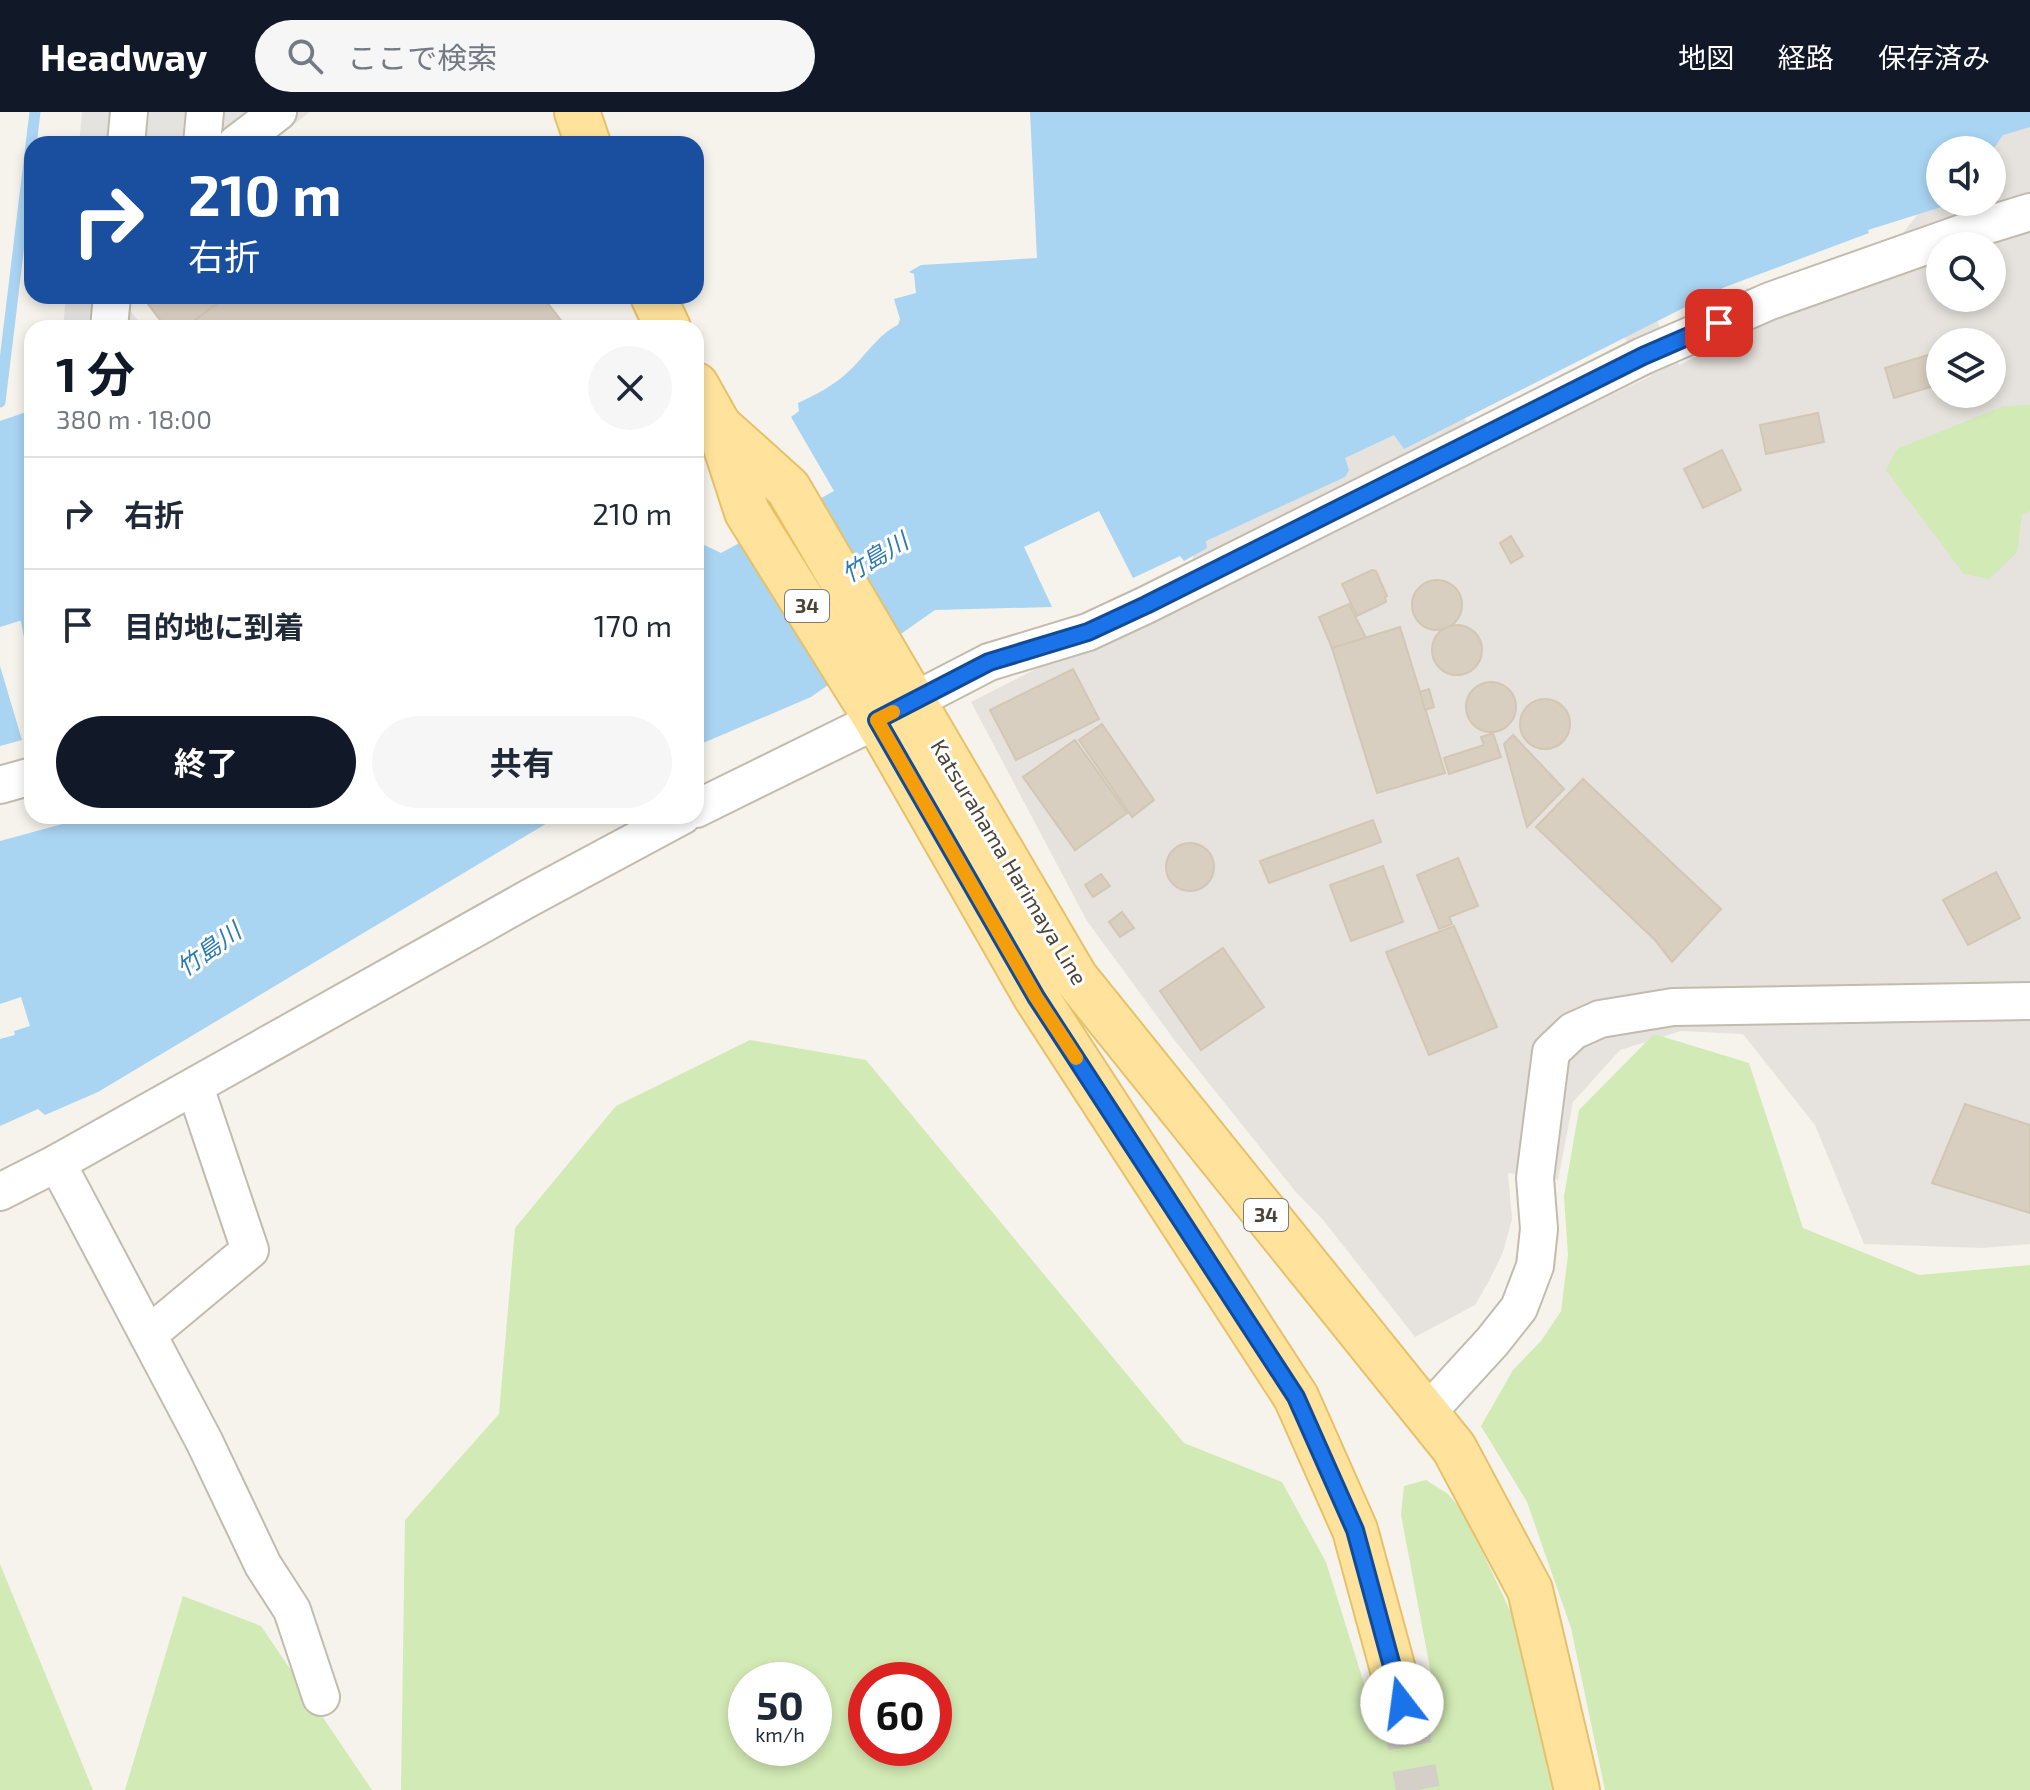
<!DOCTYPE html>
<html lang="ja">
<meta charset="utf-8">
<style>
body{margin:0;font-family:"Exo 2","Noto Sans JP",sans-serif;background:#f6f6f7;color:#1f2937;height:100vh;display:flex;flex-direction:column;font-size:30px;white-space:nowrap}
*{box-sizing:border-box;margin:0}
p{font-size:26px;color:#747a83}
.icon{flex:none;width:44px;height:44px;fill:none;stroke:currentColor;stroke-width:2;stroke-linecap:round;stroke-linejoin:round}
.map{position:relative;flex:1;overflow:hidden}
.sheet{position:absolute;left:24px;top:208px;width:680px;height:504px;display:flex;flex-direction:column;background:#fff;border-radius:24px;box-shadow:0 4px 12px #0003}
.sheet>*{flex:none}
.banner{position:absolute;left:24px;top:24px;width:680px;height:168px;border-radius:24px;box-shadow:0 4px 12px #0003;background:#1a4fa0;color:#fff;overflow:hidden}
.fabs{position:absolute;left:1926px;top:24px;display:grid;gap:16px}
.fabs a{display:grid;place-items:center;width:80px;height:80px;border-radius:50%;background:#fff;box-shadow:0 4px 12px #0003;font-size:40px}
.speed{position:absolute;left:728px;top:1550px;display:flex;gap:16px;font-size:40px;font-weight:700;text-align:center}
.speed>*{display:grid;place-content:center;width:104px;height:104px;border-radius:50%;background:#fff;box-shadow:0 4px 12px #0003;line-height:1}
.speed small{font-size:20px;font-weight:400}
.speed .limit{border:12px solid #d22;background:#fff;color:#111}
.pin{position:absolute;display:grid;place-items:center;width:68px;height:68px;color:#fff;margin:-34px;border-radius:16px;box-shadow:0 4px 12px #0006}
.me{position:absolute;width:88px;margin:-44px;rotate:345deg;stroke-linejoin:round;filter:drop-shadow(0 0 6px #0008)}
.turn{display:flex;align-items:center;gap:28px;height:168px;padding:0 32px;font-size:36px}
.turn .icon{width:104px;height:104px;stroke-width:2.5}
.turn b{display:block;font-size:56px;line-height:68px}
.round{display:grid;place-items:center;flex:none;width:84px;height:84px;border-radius:42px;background:#f6f6f7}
.overview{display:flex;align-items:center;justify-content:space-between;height:136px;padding:0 32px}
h1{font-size:48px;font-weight:700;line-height:60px;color:#111827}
.cta{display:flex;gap:16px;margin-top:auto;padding:16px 32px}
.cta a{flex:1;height:92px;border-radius:48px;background:#111827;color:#fff;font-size:32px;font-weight:700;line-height:92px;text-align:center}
.cta a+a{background:#f6f6f7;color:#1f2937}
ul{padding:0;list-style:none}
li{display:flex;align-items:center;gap:24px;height:112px;padding:0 32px;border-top:2px solid #e0e1e3}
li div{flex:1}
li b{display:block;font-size:30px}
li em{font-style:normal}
header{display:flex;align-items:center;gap:48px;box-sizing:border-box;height:112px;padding:0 40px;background:#111827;color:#fff}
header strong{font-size:38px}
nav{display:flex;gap:44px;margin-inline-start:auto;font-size:28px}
.search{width:560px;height:72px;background:#f6f6f7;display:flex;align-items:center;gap:20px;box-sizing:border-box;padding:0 28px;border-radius:44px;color:#747a83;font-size:30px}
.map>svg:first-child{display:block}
.industrial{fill:#e6e2dd;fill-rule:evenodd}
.green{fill:#d2eab5;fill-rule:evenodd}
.parking{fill:#e5e3e0}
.water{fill:#a9d4f2}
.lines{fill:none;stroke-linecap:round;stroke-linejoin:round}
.stream{stroke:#a9d4f2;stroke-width:11}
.building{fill:#d8cfc1;stroke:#d3c7b4;stroke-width:2}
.major-tunnel{stroke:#d4d0c8;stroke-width:44;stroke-dasharray:44 22;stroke-linecap:butt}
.minor-casing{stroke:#c2bbae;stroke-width:40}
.major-casing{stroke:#e6c16a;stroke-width:48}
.minor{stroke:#fff;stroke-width:36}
.major{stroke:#ffe39c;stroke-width:44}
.route-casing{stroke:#114b97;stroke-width:20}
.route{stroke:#1a73e8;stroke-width:14}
.slow{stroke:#f59e0b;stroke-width:14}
.labels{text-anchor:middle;stroke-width:6;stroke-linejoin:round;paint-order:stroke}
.shield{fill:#fff;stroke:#817c74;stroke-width:2}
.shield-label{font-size:20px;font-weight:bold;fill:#4b4439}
.street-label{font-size:22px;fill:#4b4439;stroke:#fff}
.water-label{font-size:24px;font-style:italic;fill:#2e7ab2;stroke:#fff}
</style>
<header>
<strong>Headway</strong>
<div class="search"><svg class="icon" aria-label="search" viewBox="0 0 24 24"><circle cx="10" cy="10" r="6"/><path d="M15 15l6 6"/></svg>ここで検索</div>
<nav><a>地図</a><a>経路</a><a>保存済み</a></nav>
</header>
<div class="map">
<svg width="2030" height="1678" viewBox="0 0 2030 1678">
<rect width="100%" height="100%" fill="#f6f3ec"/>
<path class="industrial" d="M 2030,0 L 2030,1132 L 1982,1136 L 1864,1132 L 1815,1013 L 1743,922 L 1681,919 L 1620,938 L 1573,990 L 1558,1068 L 1508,1061 L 1512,1107 L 1503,1140 L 1489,1169 L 1475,1193 L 1415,1225 L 1324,1109 L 1295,1079 L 1176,930 L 1087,809 L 971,590 L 1071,539 L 1194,484 L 1191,372 L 1420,230 L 1486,343 L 1651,264 L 1590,176 L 1637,169 L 1679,253 L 1788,198 L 1861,173 L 1940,75 L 1940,90 L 1992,90 L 1992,38 L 1970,38 ZM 1940,134 L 1992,134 L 1992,186 L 1940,186 ZM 1940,230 L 1992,230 L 1992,282 L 1940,282 Z"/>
<g class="green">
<path d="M 2030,293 L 2030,399 L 2022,403 L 2017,440 L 1989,467 L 1964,462 L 1886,358 L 1897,337 L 2004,294 Z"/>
<path d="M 1654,922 L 1749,951 L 1803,1116 L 1919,1163 L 2030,1153 L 2030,1678 L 1605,1678 L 1571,1516 L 1527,1390 L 1481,1314 L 1513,1258 L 1541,1229 L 1561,1199 L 1568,1143 L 1564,1084 L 1579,998 Z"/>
<path d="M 750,928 L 866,948 L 1184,1331 L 1282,1370 L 1326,1450 L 1372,1597 L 1436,1588 L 1401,1403 L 1404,1374 L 1426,1368 L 1448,1382 L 1464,1401 L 1523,1526 L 1558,1678 L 401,1678 L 405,1408 L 499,1302 L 515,1116 L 616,994 ZM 746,1568 L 814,1568 L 814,1636 L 746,1636 ZM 866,1568 L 934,1568 L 934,1636 L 866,1636 Z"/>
<path d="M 0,1452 L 93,1678 L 0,1678 Z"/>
<path d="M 183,1484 L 261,1514 L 372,1678 L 125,1678 Z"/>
</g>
<g class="parking">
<path d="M 82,0 L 310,0 L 269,32 L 79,32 Z"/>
<path d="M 66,184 L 118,184 L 144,216 L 63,216 Z"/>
</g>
<g class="water">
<path d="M 1030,0 L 2030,0 L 2030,15 L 2003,23 L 1992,39 L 1940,38 L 1940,90 L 1954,91 L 1868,118 L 1869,121 L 1725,175 L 1404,337 L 1394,323 L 1345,346 L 1349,358 L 1345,365 L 1206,429 L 1207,436 L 1184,449 L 1180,444 L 1133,466 L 1099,399 L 1024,435 L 1052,495 L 935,498 L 811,585 L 696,634 L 696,429 L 721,441 L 834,379 L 791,305 L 799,299 L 798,291 C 815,283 833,274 847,261 C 864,246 878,222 898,213 L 900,207 L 894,187 L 916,181 L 914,162 L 909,160 L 921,153 L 1037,146 Z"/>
<path d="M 32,298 L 32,505 L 0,515 L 0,309 Z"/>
<path d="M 0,554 L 22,628 L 0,634 Z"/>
<path d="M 92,704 L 559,704 L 98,980 L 45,1003 L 38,997 L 0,1014 L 0,927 L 15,923 L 14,919 L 30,914 L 21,885 L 0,892 L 0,729 Z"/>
</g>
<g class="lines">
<g class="stream">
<path d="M 0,290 L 35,0"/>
<path d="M 24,495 L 29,523"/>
</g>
</g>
<g class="building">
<path d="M 142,184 L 227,184 L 185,216 L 166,216 Z"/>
<path d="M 227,184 L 542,184 L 567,216 L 185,216 Z"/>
<path d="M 1938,240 L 1940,272 L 1894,286 L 1885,256 Z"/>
<path d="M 1818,301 L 1824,330 L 1766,342 L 1760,313 Z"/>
<path d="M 1722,338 L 1741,378 L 1703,396 L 1684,357 Z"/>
<path d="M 1511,424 L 1523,444 L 1511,451 L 1500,431 Z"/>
<path d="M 1372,458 L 1376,459 L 1387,484 L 1385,485 L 1386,490 L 1357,504 L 1342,472 Z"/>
<circle cx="1437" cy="493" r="25"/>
<path d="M 1349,492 L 1366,526 L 1332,536 L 1319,505 Z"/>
<circle cx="1457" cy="538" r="25"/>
<path d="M 1400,515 L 1445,661 L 1377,681 L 1332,536 Z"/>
<path d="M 1073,557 L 1099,607 L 1016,648 L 990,598 Z"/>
<circle cx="1491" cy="595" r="25"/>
<path d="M 1429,577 L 1434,595 L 1425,598 L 1420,580 Z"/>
<circle cx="1545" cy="612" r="25"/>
<path d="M 1102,612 L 1154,688 L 1132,705 L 1079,628 Z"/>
<path d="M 1493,621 L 1501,645 L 1449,662 L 1444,646 L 1484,633 L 1481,625 Z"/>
<path d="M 1513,623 L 1564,677 L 1527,715 L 1504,632 Z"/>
<path d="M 1075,628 L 1127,701 L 1075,738 L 1023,665 Z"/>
<path d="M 1583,667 L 1721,797 L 1672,850 L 1655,828 L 1536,715 Z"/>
<path d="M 1373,708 L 1381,730 L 1269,771 L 1260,749 Z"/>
<circle cx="1190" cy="755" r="24"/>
<path d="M 1458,746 L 1478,794 L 1449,805 L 1452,812 L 1439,817 L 1417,763 Z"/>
<path d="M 1383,754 L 1403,810 L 1351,829 L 1330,773 Z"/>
<path d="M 1996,760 L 2020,806 L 1968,833 L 1943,788 Z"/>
<path d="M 1101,762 L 1110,774 L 1093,785 L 1085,773 Z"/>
<path d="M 1122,800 L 1134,816 L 1120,825 L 1109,810 Z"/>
<path d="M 1454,814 L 1497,915 L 1429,943 L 1386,840 Z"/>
<path d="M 1223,836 L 1264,895 L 1201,938 L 1160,879 Z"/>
<path d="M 1965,992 L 2030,1013 L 2030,1101 L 1932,1071 Z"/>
</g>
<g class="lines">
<path class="major-tunnel" d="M 1402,1591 L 1418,1678"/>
<g class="minor-casing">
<g id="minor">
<path d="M 126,32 L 129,0"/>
<path d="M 202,32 L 205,0"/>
<path d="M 236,32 L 278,0"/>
<path d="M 109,216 L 112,184"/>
<path d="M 0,673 L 32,664"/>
<path d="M 696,697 L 877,608 L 989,550 L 1088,520 L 1146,493 L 1643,244 L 1770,189 L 1965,120 L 2030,100"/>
<path d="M 57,1051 L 204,1329 L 263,1453 L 292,1498 L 321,1585"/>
<path d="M 0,1080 L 57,1051 L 531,785 L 682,704"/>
<path d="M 148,1223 L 250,1138 L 195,975"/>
<path d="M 1426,1302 L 1492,1230 L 1519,1196 L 1535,1154 L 1539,1117 L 1535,1066 L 1551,940 L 1573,919 L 1600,907 L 1673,895 L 2030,889"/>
</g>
</g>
<g class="major-casing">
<g id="major">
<path d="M 577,0 L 588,32"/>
<path d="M 653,184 L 668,216"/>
<path d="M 696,273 L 719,314 L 747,400 L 877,608 L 1036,885 L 1296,1285 L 1355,1418 L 1402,1591"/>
<path d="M 719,314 L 788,376 L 1075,865 L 1454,1336 L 1530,1478 L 1577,1678"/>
</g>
</g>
<use href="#minor" class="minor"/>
<use href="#major" class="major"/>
</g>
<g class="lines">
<g class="route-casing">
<path id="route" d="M 1402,1591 L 1355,1418 L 1296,1285 L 1036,885 L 877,608 L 989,550 L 1088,520 L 1146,493 L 1643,244 L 1719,211"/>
</g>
<use href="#route" class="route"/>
<path class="slow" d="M 893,600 L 877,608 L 1036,885 L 1076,946"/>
</g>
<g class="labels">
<g class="shield">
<rect x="785" y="478" width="44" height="32" rx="6"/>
<rect x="1244" y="1087" width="44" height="32" rx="6"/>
</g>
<g class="shield-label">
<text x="807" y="501">34</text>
<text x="1266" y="1110">34</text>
</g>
<g class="street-label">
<text transform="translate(1009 750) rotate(59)" y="8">Katsurahama Harimaya Line</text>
</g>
<g class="water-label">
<text transform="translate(875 446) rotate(-31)" y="8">竹島川</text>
<text transform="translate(209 838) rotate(-36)" y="8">竹島川</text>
</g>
</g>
</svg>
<div class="fabs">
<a><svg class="icon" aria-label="sound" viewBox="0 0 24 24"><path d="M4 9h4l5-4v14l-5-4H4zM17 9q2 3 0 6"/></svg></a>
<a><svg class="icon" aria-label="search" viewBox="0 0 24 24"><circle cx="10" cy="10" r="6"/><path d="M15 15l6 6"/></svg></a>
<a><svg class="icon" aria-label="layers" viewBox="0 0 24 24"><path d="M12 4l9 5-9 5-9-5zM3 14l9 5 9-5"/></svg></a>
</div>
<div class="speed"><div>50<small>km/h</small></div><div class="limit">60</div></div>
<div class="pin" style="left:1719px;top:211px;background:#d93025"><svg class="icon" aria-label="arrive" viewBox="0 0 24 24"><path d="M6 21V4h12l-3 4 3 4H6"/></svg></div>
<svg class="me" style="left:1402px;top:1591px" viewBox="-20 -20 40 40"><circle r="19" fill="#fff"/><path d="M0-13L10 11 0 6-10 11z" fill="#1a73e8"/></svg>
<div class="banner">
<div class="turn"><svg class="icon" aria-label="right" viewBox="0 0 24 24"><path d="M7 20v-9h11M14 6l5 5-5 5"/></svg><div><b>210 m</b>右折</div></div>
</div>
<section class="sheet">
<div class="overview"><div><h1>1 分</h1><p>380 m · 18:00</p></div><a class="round"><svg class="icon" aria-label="close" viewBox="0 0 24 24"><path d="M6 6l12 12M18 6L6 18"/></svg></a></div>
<ul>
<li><svg class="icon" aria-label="right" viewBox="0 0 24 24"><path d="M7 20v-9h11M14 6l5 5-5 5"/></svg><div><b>右折</b></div><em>210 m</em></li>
<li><svg class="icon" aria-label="arrive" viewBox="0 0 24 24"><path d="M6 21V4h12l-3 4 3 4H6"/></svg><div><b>目的地に到着</b></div><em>170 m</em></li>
</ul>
<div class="cta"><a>終了</a><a>共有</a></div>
</section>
</div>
